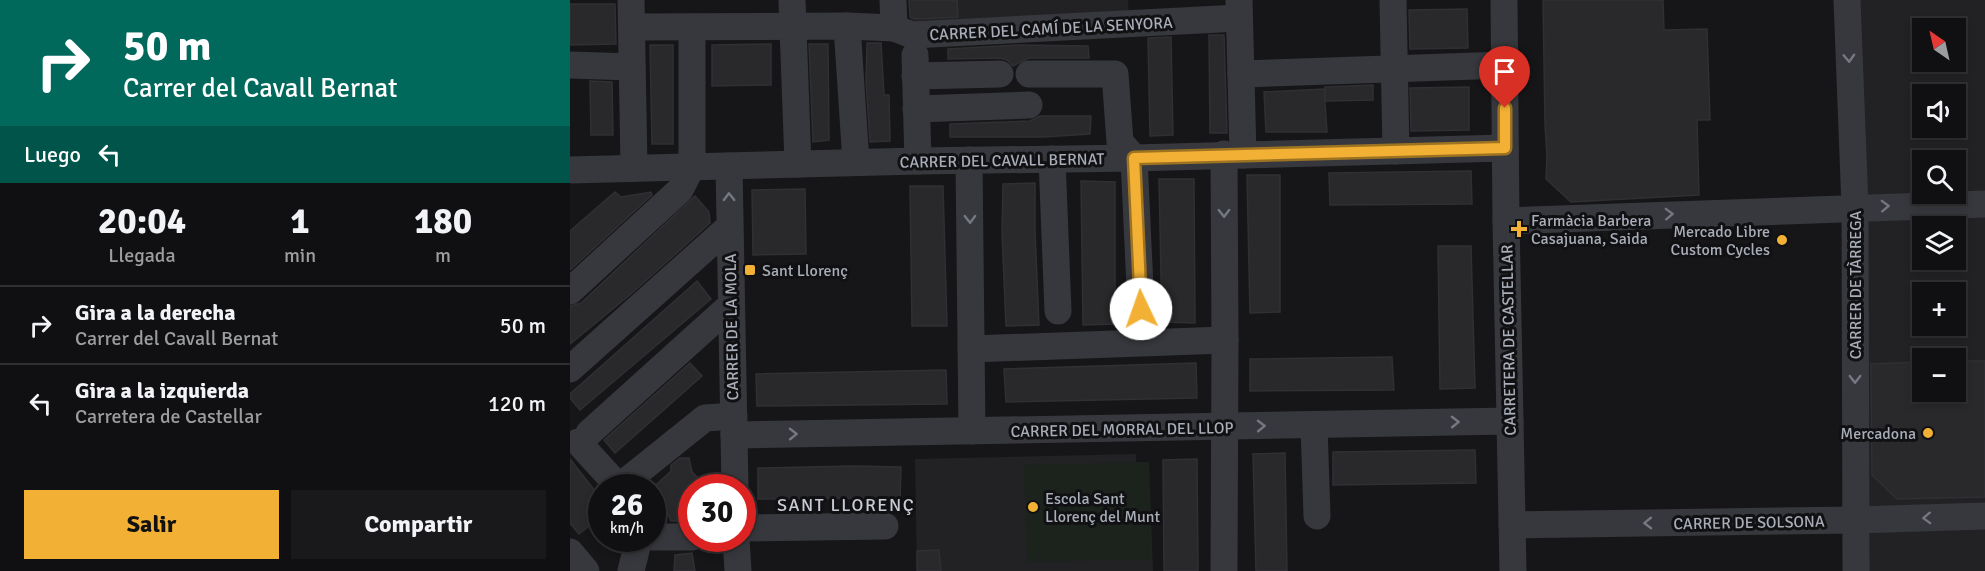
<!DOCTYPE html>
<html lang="es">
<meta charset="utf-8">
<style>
body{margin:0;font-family:Signika,sans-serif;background:#19191b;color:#f1f3f6;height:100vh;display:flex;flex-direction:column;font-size:22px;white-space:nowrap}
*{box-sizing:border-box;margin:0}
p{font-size:20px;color:#9c9d9f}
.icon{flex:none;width:33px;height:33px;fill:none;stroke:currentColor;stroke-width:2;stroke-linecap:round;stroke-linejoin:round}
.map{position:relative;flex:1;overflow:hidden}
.panel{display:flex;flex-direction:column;background:#101012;width:570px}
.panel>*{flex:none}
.guide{background:#00695c;color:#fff;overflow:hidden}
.needle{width:39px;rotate:326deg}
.buttons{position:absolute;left:1342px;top:18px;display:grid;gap:12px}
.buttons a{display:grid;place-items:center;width:54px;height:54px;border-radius:0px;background:#101012;box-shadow:0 3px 9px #0003,0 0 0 2px #303032;font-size:30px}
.speed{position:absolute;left:18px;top:474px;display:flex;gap:12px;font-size:30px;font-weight:700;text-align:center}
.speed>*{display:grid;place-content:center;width:78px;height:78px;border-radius:50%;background:#101012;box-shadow:0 3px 9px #0003,0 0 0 2px #303032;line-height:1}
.speed small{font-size:15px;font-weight:400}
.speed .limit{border:9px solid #d22;background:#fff;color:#111}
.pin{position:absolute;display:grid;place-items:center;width:51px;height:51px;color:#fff;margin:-62px -26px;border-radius:50% 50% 50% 0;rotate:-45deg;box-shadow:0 0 6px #0007}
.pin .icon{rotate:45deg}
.me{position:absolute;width:66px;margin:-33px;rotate:357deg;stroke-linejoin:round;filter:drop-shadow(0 0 4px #0008)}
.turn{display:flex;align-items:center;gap:21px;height:126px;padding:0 24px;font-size:27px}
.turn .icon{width:78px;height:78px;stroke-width:2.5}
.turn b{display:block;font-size:42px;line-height:51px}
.then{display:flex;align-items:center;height:57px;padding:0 24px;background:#0003;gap:12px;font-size:22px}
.eta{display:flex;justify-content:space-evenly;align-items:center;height:102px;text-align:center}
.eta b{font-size:36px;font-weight:700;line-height:42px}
.primary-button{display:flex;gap:12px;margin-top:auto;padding:12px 24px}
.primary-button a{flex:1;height:69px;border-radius:0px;background:#f2b134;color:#111;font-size:24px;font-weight:700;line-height:69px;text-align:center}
.primary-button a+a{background:#19191b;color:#f1f3f6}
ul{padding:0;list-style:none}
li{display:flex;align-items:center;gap:18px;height:78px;padding:0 24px;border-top:2px solid #303032}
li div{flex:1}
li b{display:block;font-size:22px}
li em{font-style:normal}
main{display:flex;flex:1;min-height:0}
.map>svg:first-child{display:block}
.built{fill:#222225;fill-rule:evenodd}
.green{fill:#1c231d}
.building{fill:#29292c;stroke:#303034;stroke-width:1.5}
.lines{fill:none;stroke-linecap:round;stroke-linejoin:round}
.minor{stroke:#37383d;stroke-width:27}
.oneway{stroke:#757881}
.route-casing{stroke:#9d7322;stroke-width:15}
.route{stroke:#f2b134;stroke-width:10}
.poi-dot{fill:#f2b134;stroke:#111113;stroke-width:2}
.labels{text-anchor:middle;stroke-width:6;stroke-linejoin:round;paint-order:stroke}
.street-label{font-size:16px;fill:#a8adb8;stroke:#111113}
.poi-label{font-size:16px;fill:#a8adb8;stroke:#111113;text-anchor:start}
.neighbourhood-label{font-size:18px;letter-spacing:1.5px;fill:#c9ccd4;stroke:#111113}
</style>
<main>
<section class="panel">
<div class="guide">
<div class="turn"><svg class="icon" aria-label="right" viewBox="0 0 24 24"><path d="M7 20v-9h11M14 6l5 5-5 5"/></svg><div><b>50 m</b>Carrer del Cavall Bernat</div></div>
<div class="then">Luego<svg class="icon" aria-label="left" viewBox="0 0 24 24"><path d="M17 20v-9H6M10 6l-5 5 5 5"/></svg></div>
</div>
<div class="eta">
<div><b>20:04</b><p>Llegada</p></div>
<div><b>1</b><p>min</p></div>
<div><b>180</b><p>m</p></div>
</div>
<ul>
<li><svg class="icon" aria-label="right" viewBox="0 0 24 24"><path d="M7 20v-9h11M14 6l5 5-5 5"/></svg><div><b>Gira a la derecha</b><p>Carrer del Cavall Bernat</p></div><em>50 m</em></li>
<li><svg class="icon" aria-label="left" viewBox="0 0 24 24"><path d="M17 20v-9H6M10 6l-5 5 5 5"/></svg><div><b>Gira a la izquierda</b><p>Carretera de Castellar</p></div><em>120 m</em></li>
</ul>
<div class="primary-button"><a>Salir</a><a>Compartir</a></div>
</section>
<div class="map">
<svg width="1415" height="571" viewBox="0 0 1415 571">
<rect width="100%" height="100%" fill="#161618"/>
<g class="built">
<path d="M 339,0 L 558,0 L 559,17 L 340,27 Z"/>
<path d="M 1285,0 L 1415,0 L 1415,571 L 1297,571 ZM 1353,28 L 1386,28 L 1386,62 L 1353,62 ZM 1353,94 L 1386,94 L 1386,128 L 1353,128 ZM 1353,160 L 1386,160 L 1386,194 L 1353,194 ZM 1353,226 L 1386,226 L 1386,260 L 1353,260 ZM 1353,292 L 1386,292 L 1386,326 L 1353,326 ZM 1353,358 L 1386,358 L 1386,392 L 1353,392 Z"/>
<path d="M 566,454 L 566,462 L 579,462 L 583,571 L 347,571 L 345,459 Z"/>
</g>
<path class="green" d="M 579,462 L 581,559 L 457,562 L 454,465 Z"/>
<g class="building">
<path d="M 339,0 L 387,0 L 388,17 L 345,19 L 340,17 Z"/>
<path d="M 973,0 L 1093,0 L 1094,30 L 1137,29 L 1140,120 L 1127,120 L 1129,195 L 1001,202 L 976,179 L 977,157 L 975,124 Z"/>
<path d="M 0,4 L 45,4 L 46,44 L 0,45 Z"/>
<path d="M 897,9 L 898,48 L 840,49 L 839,10 Z"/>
<path d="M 639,35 L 654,35 L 657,133 L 640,133 Z"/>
<path d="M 601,37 L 603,135 L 580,136 L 578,38 Z"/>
<path d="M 297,43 L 311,43 L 314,95 L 319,95 L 320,141 L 300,142 L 296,81 Z"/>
<path d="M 201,44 L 201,85 L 142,86 L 142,45 Z"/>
<path d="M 239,44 L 258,44 L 259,140 L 243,142 Z"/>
<path d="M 80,45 L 103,45 L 103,144 L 82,144 Z"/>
<path d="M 449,45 L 518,46 L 519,58 L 459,58 L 443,66 L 437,60 L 430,58 L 378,59 L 378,49 Z"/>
<path d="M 20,81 L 42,82 L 43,135 L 21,135 Z"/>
<path d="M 803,85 L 803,100 L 755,101 L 755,87 Z"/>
<path d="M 899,87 L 899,130 L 841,131 L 840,88 Z"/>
<path d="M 754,89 L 757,132 L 696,132 L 694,92 Z"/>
<path d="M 470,116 L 521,116 L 520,134 L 473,137 L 380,137 L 380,124 L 460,121 Z"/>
<path d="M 901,171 L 902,204 L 760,205 L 759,173 Z"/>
<path d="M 677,175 L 710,175 L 710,312 L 680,313 Z"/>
<path d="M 589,179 L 624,179 L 625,323 L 592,322 Z"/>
<path d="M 511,181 L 545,182 L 545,324 L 513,325 Z"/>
<path d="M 465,183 L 465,232 L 469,325 L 436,326 L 432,232 L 433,184 Z"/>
<path d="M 340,186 L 373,186 L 377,326 L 342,326 Z"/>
<path d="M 235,189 L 236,254 L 183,255 L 182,190 Z"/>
<path d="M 45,192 L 51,197 L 81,192 L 82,195 L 0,270 L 0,231 Z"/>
<path d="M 125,196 L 139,212 L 140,223 L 61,294 L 0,344 L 0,306 L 11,303 Z"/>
<path d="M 868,246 L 901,246 L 905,388 L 870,389 Z"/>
<path d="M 127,281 L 141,299 L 10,410 L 0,398 L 0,394 Z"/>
<path d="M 822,357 L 824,390 L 680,391 L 680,359 Z"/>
<path d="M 1386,361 L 1415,361 L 1415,497 L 1327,499 L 1302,475 L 1301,364 L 1353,362 L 1353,392 L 1386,392 Z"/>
<path d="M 120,363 L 132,376 L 45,453 L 34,440 Z"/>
<path d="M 626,363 L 627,398 L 436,402 L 434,369 Z"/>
<path d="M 376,370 L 377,404 L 187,406 L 186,374 Z"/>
<path d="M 905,450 L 906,483 L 763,485 L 763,452 Z"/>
<path d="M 715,453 L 717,571 L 686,571 L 683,454 Z"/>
<path d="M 110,458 L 119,458 L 122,472 L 139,488 L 122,488 L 122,513 L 119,521 L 101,521 L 97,512 L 82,500 L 82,485 L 87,484 L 101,471 L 101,465 Z"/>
<path d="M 0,459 L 25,491 L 29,488 L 32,491 L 32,516 L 9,534 L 0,523 Z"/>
<path d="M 627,459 L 628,571 L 594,571 L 593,460 Z"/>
<path d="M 283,466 L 331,467 L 330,498 L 188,499 L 188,468 Z"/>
<path d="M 369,550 L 371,571 L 347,571 L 347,551 Z"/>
<path d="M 122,553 L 125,571 L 104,571 L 105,555 Z"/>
</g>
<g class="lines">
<g class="minor">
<path d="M 61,0 L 64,168"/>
<path d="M 222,0 L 228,164"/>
<path d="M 323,0 L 324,28"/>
<path d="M 669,0 L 673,155"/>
<path d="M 823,0 L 826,151"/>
<path d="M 934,0 L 936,221 L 943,571"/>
<path d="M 1277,0 L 1285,207 L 1286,571"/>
<path d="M 277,26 L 286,162"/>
<path d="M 62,27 L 277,26 L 324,28 L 342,35 L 669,18"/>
<path d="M 345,55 L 348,161"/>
<path d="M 0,65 L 62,67"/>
<path d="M 459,74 L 545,74 L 550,142 L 564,158 L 571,309"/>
<path d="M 671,74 L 935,65"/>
<path d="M 345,76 L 430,74"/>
<path d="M 346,109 L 459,105"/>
<path d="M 654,154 L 655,340 L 654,571"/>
<path d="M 482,159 L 488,311"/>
<path d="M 399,160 L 402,431"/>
<path d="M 159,166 L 165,488"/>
<path d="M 0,170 L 348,161 L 564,158 L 935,148"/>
<path d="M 936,221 L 1415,204"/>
<path d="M 0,291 L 110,190 L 122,166 L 122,27"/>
<path d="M 401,349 L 655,340"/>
<path d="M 0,369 L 159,227"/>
<path d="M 744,425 L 747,516"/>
<path d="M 19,433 L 161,305"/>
<path d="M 164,435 L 940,421"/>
<path d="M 8,442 L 50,488"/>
<path d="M 49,487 L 135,418 L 164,416"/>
<path d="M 942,525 L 1285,520 L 1415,516"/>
<path d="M 172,528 L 315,526"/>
<path d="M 82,537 L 122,537"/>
<path d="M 166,538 L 168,571"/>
<path d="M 0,552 L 16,571"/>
<path d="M 61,571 L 69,538"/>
</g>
</g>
<defs><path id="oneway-chevron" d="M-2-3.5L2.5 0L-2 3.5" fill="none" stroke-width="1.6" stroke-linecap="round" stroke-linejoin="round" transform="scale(1.5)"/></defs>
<g class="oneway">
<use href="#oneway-chevron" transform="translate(1279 58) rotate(88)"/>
<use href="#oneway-chevron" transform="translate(159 197) rotate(-91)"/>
<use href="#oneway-chevron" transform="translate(1315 206) rotate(-2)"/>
<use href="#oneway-chevron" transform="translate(654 213) rotate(89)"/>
<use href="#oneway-chevron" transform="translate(1099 214) rotate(-2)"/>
<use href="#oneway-chevron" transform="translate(400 219) rotate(89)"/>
<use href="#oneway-chevron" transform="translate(1285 379) rotate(90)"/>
<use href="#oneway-chevron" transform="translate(885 422) rotate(-1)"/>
<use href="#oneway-chevron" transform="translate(691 426) rotate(-1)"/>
<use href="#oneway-chevron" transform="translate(223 434) rotate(-1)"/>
<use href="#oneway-chevron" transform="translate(1357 518) rotate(178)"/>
<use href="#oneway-chevron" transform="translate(1078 523) rotate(179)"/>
</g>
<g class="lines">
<g class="route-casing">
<path id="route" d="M 571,309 L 564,158 L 935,148 L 935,108"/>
</g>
<use href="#route" class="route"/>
</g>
<g class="poi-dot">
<path d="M946 220h6v6h6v6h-6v6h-6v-6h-6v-6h6z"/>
<circle cx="1212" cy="240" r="6"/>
<rect x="174" y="264" width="12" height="12" rx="3"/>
<circle cx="1358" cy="433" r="6"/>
<circle cx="463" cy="507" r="6"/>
</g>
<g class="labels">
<g class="street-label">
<text transform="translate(481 28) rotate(-3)" y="6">CARRER DEL CAMÍ DE LA SENYORA</text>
<text transform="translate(432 160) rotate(-1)" y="6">CARRER DEL CAVALL BERNAT</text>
<text transform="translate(1285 285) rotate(-90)" y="6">CARRER DE TÀRREGA</text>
<text transform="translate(161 327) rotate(-91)" y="6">CARRER DE LA MOLA</text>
<text transform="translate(938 340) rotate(-91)" y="6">CARRETERA DE CASTELLAR</text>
<text transform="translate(552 429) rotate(-1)" y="6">CARRER DEL MORRAL DEL LLOP</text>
<text transform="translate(1179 522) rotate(-1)" y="6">CARRER DE SOLSONA</text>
</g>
<g class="poi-label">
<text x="961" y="226">Farmàcia Barbera<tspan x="961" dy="18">Casajuana, Saida</tspan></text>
<text x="1200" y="237" text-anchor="end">Mercado Libre<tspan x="1200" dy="18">Custom Cycles</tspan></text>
<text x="192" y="276">Sant Llorenç</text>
<text x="1346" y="439" text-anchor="end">Mercadona</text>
<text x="475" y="504">Escola Sant<tspan x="475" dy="18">Llorenç del Munt</tspan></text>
</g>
<g class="neighbourhood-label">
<text x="276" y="511">SANT LLORENÇ</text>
</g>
</g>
</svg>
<div class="buttons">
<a><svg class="needle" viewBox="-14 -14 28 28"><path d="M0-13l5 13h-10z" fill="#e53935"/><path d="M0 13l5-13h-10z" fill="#9c9d9f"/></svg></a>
<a><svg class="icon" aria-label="sound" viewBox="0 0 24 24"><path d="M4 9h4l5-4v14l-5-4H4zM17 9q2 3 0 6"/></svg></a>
<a><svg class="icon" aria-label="search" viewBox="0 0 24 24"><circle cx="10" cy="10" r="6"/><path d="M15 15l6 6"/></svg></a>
<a><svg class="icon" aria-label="layers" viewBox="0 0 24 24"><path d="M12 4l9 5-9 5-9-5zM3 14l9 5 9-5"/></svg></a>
<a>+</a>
<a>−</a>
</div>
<div class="speed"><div>26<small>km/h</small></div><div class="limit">30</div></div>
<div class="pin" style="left:935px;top:108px;background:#d93025"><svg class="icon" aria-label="arrive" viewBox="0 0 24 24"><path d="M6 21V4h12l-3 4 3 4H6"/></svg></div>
<svg class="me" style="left:571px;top:309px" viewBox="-20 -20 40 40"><circle r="19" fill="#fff"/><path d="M0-13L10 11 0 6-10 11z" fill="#f2b134"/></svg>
</div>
</main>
